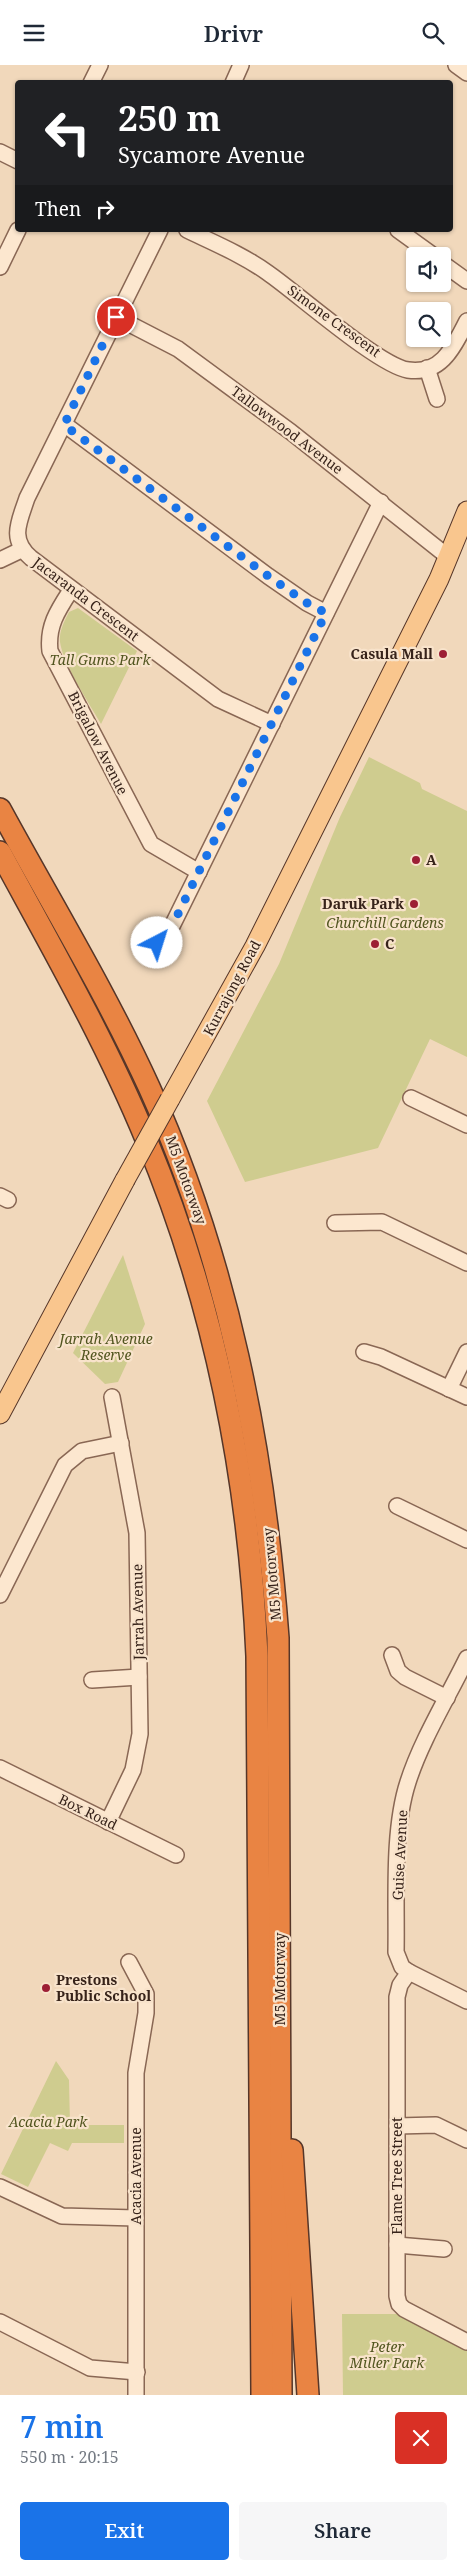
<!DOCTYPE html>
<meta charset="utf-8">
<style>
body{margin:0;font-family:"Noto Serif",serif;background:#f6f6f7;color:#1f2937;height:100vh;display:flex;flex-direction:column;font-size:19px;white-space:nowrap}
*{box-sizing:border-box;margin:0}
p{font-size:16px;color:#747a83}
.icon{flex:none;width:28px;height:28px;fill:none;stroke:currentColor;stroke-width:2;stroke-linecap:round;stroke-linejoin:round}
.map{position:relative;height:2330px;overflow:hidden}
.panel{display:flex;flex-direction:column;background:#fff;flex:1}
.panel>*{flex:none}
.hud{position:absolute;left:15px;top:15px;width:438px;height:152px;border-radius:5px;box-shadow:0 1px 4px #0004;background:#202124;color:#fff;overflow:hidden}
.fabs{position:absolute;left:406px;top:182px;display:grid;gap:10px}
.fabs a{display:grid;place-items:center;width:45px;height:45px;border-radius:5px;background:#fff;box-shadow:0 1px 4px #0004;font-size:25px}
.pin{position:absolute;display:grid;place-items:center;width:42px;height:42px;color:#fff;margin:-21px;border:2px solid #fff;border-radius:50%;box-shadow:0 1px 5px #0007}
.me{position:absolute;width:55px;margin:-28px;rotate:40deg;stroke-linejoin:round;filter:drop-shadow(0 0 4px #0008)}
.turn{display:flex;align-items:center;gap:18px;height:105px;padding:0 20px;font-size:22px}
.turn .icon{width:65px;height:65px;stroke-width:2.5}
.turn b{display:block;font-size:35px;line-height:42px}
.then{display:flex;align-items:center;height:48px;padding:0 20px;background:#0003;gap:10px;font-size:19px}
.round{display:grid;place-items:center;flex:none;width:52px;height:52px;border-radius:5px;background:#f6f6f7}
.summary{display:flex;align-items:center;justify-content:space-between;height:85px;padding:0 20px}
h1{font-size:30px;font-weight:600;line-height:38px;color:#1a73e8}
.cta{display:flex;gap:10px;margin-top:auto;padding:10px 20px}
.cta a{flex:1;height:58px;border-radius:5px;background:#1a73e8;color:#fff;font-size:20px;font-weight:600;line-height:58px;text-align:center}
.cta a+a{background:#f6f6f7;color:#1f2937}
header{display:flex;justify-content:space-between;align-items:center;height:65px;padding:0 20px;background:#fff;font-size:22px;font-weight:600}
.map>svg:first-child{display:block}
.green{fill:#cfcc8f}
.lines{fill:none;stroke-linecap:round;stroke-linejoin:round}
.minor-casing{stroke:#896754;stroke-width:18}
.major-casing{stroke:#563629;stroke-width:21}
.highway-casing{stroke:#563629;stroke-width:24}
.minor{stroke:#fce7cf;stroke-width:15}
.major{stroke:#f9c68e;stroke-width:19}
.highway{stroke:#e98443;stroke-width:21}
.major-bridge-casing{stroke:#563629;stroke-width:21;stroke-linecap:butt}
.major-bridge{stroke:#f9c68e;stroke-width:19}
.route{stroke:#1a73e8;stroke-width:9;stroke-dasharray:0 16.2}
.poi-dot{fill:#9d1f35;stroke:#f8e3cb;stroke-width:2}
.labels{text-anchor:middle;stroke-width:4.5;stroke-linejoin:round;paint-order:stroke}
.street-label{font-size:14px;fill:#37231a;stroke:#f8e3cb}
.poi-label{font-size:14px;font-weight:bold;fill:#37231a;stroke:#f8e3cb;text-anchor:start}
.park-label{font-size:14px;font-style:italic;fill:#51551f;stroke:#f8e3cb}
</style>
<header><svg class="icon" aria-label="menu" viewBox="0 0 24 24"><path d="M4 6h16M4 12h16M4 18h16"/></svg>Drivr<svg class="icon" aria-label="search" viewBox="0 0 24 24"><circle cx="10" cy="10" r="6"/><path d="M15 15l6 6"/></svg></header>
<div class="map">
<svg width="467" height="2330" viewBox="0 0 467 2330">
<rect width="100%" height="100%" fill="#f1d8bb"/>
<g class="green">
<path d="M 78,543 L 137,586 L 101,659 C 89,638 63,599 60,577 C 59,566 64,557 69,547 Z"/>
<path d="M 369,692 L 420,718 L 422,724 L 467,746 L 467,992 L 430,974 L 378,1083 L 245,1117 L 207,1036 L 279,899 L 340,752 Z"/>
<path d="M 123,1190 L 145,1259 L 118,1317 L 105,1319 L 73,1288 Z"/>
<path d="M 56,1996 L 69,2015 L 70,2060 L 124,2060 L 124,2078 L 72,2078 L 68,2086 L 50,2078 L 28,2122 L 1,2109 Z"/>
<path d="M 342,2249 L 397,2249 L 467,2283 L 467,2330 L 343,2330 Z"/>
</g>
<g class="lines">
<g class="minor-casing">
<g id="minor">
<path d="M 456,0 L 467,8"/>
<path d="M 91,18 L 100,0"/>
<path d="M 233,18 L 241,0"/>
<path d="M 0,87 L 18,96"/>
<path d="M 160,165 L 27,433 C 19,457 9,474 31,493 L 218,634 L 272,659"/>
<path d="M 187,165 C 214,178 243,190 268,208 C 297,228 378,300 408,305 C 442,310 454,281 467,256"/>
<path d="M 398,165 L 434,191"/>
<path d="M 442,198 L 467,216"/>
<path d="M 0,202 L 18,165"/>
<path d="M 116,252 L 178,284 L 291,367 L 442,487 L 450,490"/>
<path d="M 427,303 L 437,334"/>
<path d="M 64,359 L 268,511 L 307,538 L 326,548"/>
<path d="M 0,495 L 21,485"/>
<path d="M 71,525 C 58,545 47,561 50,586 L 151,779 L 199,807"/>
<path d="M 157,878 L 171,863 L 176,853 L 381,437"/>
<path d="M 411,1033 L 467,1060"/>
<path d="M 0,1131 L 8,1135"/>
<path d="M 335,1158 L 382,1157 L 467,1198"/>
<path d="M 364,1287 L 381,1292 L 467,1332"/>
<path d="M 449,1324 L 467,1287"/>
<path d="M 397,1441 L 467,1475"/>
<path d="M 0,1530 L 65,1400 L 82,1386 L 121,1378"/>
<path d="M 392,1590 L 398,1606 L 405,1612 L 447,1633"/>
<path d="M 467,1593 C 448,1632 421,1676 408,1717 C 392,1766 397,1835 396,1887 L 402,1902 L 409,1907 L 467,1936"/>
<path d="M 92,1615 L 139,1612"/>
<path d="M 0,1703 L 176,1790"/>
<path d="M 108,1757 L 133,1705 L 140,1669 L 137,1468 L 112,1332"/>
<path d="M 129,1897 L 146,1929 L 146,1948 L 136,2008 L 136,2330"/>
<path d="M 409,1907 L 400,1920 L 397,1932 L 397,2231 L 399,2239 L 404,2244 L 467,2277"/>
<path d="M 397,2061 L 436,2060 L 467,2075"/>
<path d="M 0,2122 L 62,2151 L 136,2153"/>
<path d="M 397,2180 L 444,2184"/>
<path d="M 0,2257 L 90,2303 L 137,2307"/>
</g>
</g>
<g class="major-casing">
<g id="major">
<path d="M 170,1034 L 255,881 L 439,514 L 467,446"/>
<path d="M 0,1349 L 125,1115"/>
</g>
</g>
<g class="highway-casing">
<g id="highway">
<path d="M 0,744 C 50,836 105,926 149,1022 C 228,1196 264,1383 278,1573 L 281,2330"/>
<path d="M 0,787 C 51,881 105,975 146,1074 C 215,1239 249,1413 257,1591 L 262,2330"/>
<path d="M 292,2085 L 308,2330"/>
</g>
</g>
<use href="#minor" class="minor"/>
<use href="#major" class="major"/>
<use href="#highway" class="highway"/>
<g class="major-bridge-casing">
<path id="major-bridge" d="M 125,1115 L 170,1034"/>
</g>
<use href="#major-bridge" class="major-bridge"/>
</g>
<g class="lines">
<path class="route" d="M 116,252 L 64,360 L 268,511 L 307,538 L 326,548 L 176,853 L 171,864 L 157,878"/>
</g>
<g class="poi-dot">
<circle cx="443" cy="589" r="5"/>
<circle cx="416" cy="795" r="5"/>
<circle cx="414" cy="839" r="5"/>
<circle cx="375" cy="879" r="5"/>
<circle cx="46" cy="1923" r="5"/>
</g>
<g class="labels">
<g class="street-label">
<text transform="translate(334 256) rotate(36)" y="5">Simone Crescent</text>
<text transform="translate(287 365) rotate(37)" y="5">Tallowwood Avenue</text>
<text transform="translate(86 534) rotate(37)" y="5">Jacaranda Crescent</text>
<text transform="translate(98 678) rotate(63)" y="5">Brigalow Avenue</text>
<text transform="translate(232 923) rotate(-62)" y="5">Kurrajong Road</text>
<text transform="translate(186 1115) rotate(70)" y="5">M5 Motorway</text>
<text transform="translate(272 1509) rotate(-95)" y="5">M5 Motorway</text>
<text transform="translate(138 1547) rotate(-91)" y="5">Jarrah Avenue</text>
<text transform="translate(88 1747) rotate(26)" y="5">Box Road</text>
<text transform="translate(400 1790) rotate(-87)" y="5">Guise Avenue</text>
<text transform="translate(280 1914) rotate(-90)" y="5">M5 Motorway</text>
<text transform="translate(136 2111) rotate(-90)" y="5">Acacia Avenue</text>
<text transform="translate(397 2111) rotate(-90)" y="5">Flame Tree Street</text>
</g>
<g class="poi-label">
<text x="433" y="594" text-anchor="end">Casula Mall</text>
<text x="426" y="800">A</text>
<text x="404" y="844" text-anchor="end">Daruk Park</text>
<text x="385" y="884">C</text>
<text x="56" y="1920">Prestons<tspan x="56" dy="16">Public School</tspan></text>
</g>
<g class="park-label">
<text x="100" y="600">Tall Gums Park</text>
<text x="385" y="863">Churchill Gardens</text>
<text x="106" y="1279">Jarrah Avenue<tspan x="106" dy="16">Reserve</tspan></text>
<text x="48" y="2062">Acacia Park</text>
<text x="387" y="2287">Peter<tspan x="387" dy="16">Miller Park</tspan></text>
</g>
</g>
</svg>
<div class="fabs">
<a><svg class="icon" aria-label="sound" viewBox="0 0 24 24"><path d="M4 9h4l5-4v14l-5-4H4zM17 9q2 3 0 6"/></svg></a>
<a><svg class="icon" aria-label="search" viewBox="0 0 24 24"><circle cx="10" cy="10" r="6"/><path d="M15 15l6 6"/></svg></a>
</div>
<div class="pin" style="left:116px;top:252px;background:#d93025"><svg class="icon" aria-label="arrive" viewBox="0 0 24 24"><path d="M6 21V4h12l-3 4 3 4H6"/></svg></div>
<svg class="me" style="left:157px;top:878px" viewBox="-20 -20 40 40"><circle r="19" fill="#fff"/><path d="M0-13L10 11 0 6-10 11z" fill="#1a73e8"/></svg>
<div class="hud">
<div class="turn"><svg class="icon" aria-label="left" viewBox="0 0 24 24"><path d="M17 20v-9H6M10 6l-5 5 5 5"/></svg><div><b>250 m</b>Sycamore Avenue</div></div>
<div class="then">Then<svg class="icon" aria-label="right" viewBox="0 0 24 24"><path d="M7 20v-9h11M14 6l5 5-5 5"/></svg></div>
</div>
</div>
<section class="panel">
<div class="summary"><div><h1>7 min</h1><p>550 m · 20:15</p></div><a class="round" style="background:#d93025;color:#fff"><svg class="icon" aria-label="close" viewBox="0 0 24 24"><path d="M6 6l12 12M18 6L6 18"/></svg></a></div>
<div class="cta"><a>Exit</a><a>Share</a></div>
</section>
